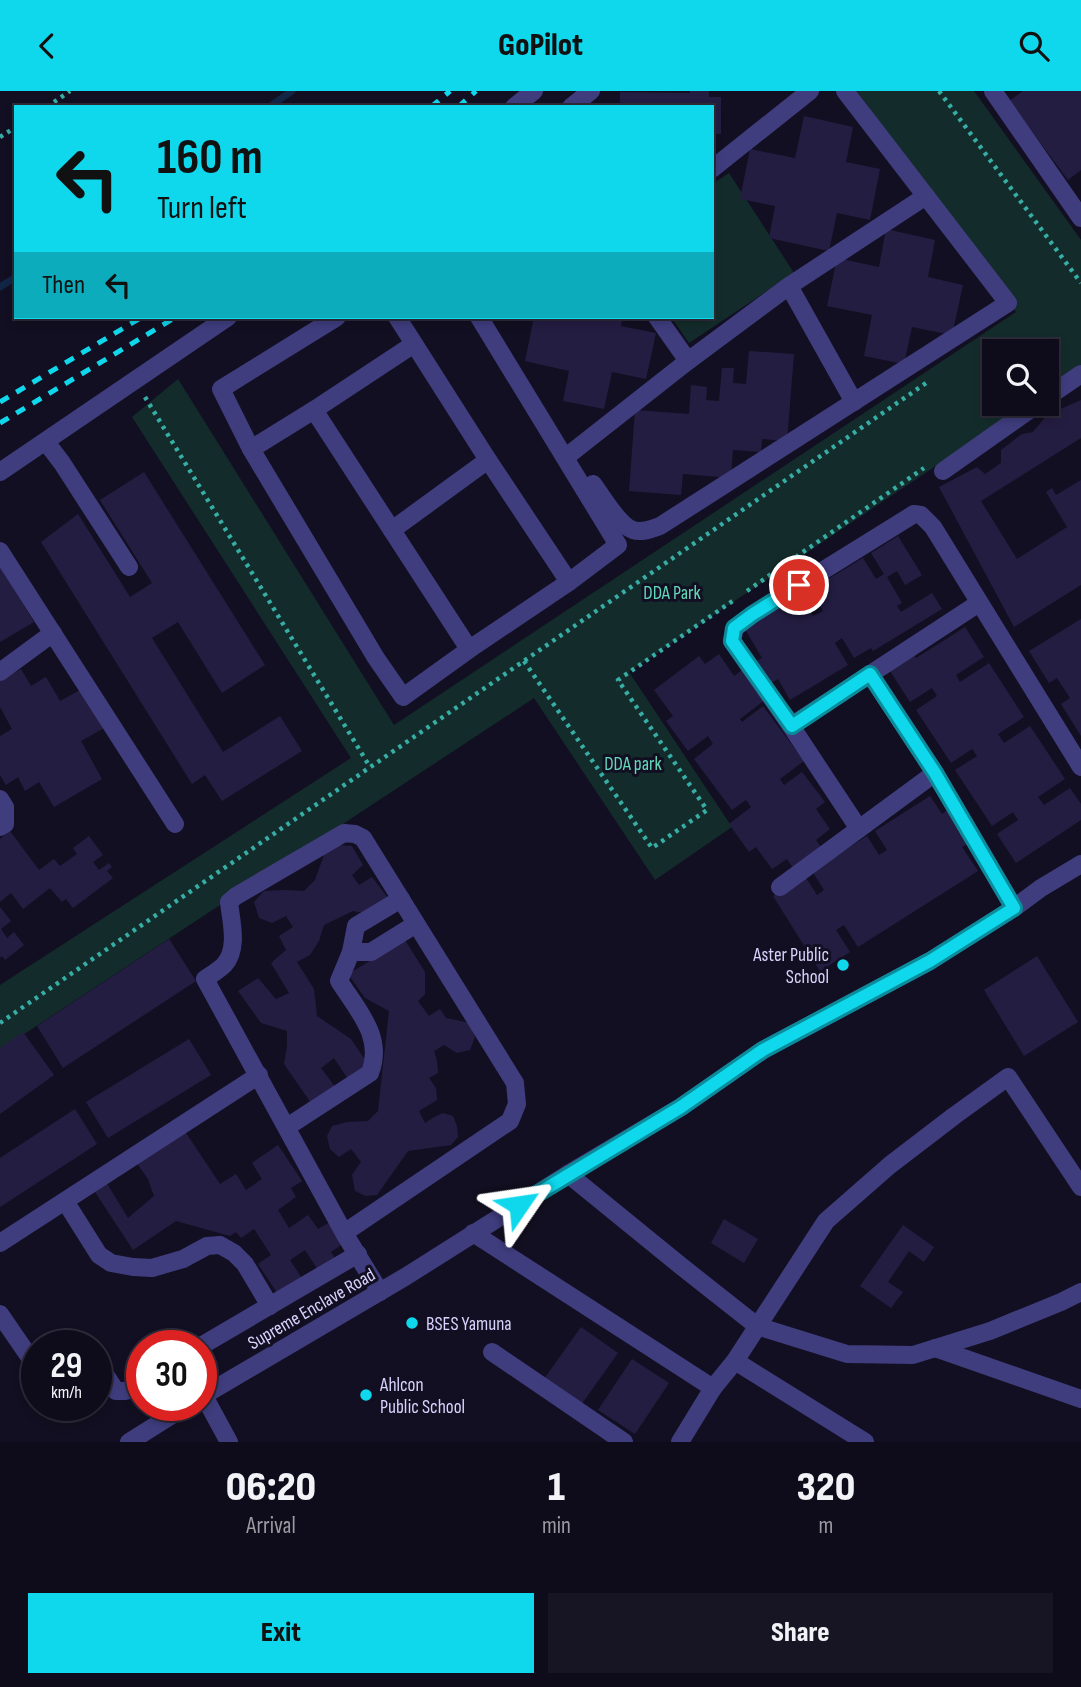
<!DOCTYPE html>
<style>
body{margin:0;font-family:"Sofia Sans Condensed",sans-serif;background:#171423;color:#f1f3f6;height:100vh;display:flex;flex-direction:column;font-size:26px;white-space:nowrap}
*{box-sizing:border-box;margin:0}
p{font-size:23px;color:#9b9ba2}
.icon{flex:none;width:38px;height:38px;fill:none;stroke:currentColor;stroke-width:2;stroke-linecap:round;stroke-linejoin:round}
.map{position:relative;height:1351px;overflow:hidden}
.drawer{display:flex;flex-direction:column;background:#0e0b1a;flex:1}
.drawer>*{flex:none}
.top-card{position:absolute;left:14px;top:14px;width:700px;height:214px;border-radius:0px;box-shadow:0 4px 10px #0003,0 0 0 2px #2e2b39;background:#0fd8ed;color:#111;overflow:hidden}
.tools{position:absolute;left:982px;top:248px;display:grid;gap:14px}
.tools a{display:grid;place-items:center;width:77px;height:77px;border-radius:0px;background:#0e0b1a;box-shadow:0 4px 10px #0003,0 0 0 2px #2e2b39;font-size:35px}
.speed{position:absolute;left:21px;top:1239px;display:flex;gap:14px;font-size:35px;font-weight:700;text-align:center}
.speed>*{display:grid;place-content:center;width:91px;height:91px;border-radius:50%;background:#0e0b1a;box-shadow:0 4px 10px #0003,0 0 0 2px #2e2b39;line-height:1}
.speed small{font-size:18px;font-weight:400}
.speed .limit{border:10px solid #d22;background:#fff;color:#111}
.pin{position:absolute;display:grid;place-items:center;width:60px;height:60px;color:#fff;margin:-30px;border:4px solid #fff;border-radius:50%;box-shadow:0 2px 7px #0007}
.me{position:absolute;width:77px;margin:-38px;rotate:58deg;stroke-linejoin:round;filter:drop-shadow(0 0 5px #0008)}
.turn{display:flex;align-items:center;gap:24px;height:147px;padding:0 28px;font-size:32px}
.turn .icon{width:91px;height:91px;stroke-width:2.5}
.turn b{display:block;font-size:49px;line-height:60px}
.then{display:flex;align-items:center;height:66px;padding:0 28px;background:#0003;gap:14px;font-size:26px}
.eta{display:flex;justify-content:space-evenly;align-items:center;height:119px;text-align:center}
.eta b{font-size:42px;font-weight:800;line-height:49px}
.cta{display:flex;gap:14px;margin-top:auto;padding:14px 28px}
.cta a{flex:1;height:80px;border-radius:0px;background:#0fd8ed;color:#111;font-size:28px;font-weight:800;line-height:80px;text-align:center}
.cta a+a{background:#171423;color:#f1f3f6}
header{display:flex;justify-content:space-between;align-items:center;height:91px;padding:0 28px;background:#0fd8ed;color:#111;font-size:32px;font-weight:800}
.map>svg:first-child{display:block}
.green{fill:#132c2b}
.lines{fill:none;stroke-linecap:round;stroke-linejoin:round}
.stream{stroke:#112545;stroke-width:7}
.building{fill:#241d42}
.path{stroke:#36ada5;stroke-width:4.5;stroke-dasharray:3.5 5;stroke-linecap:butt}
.minor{stroke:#3f3d7e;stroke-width:18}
.rail{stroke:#0fd8ed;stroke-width:5;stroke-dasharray:10 9;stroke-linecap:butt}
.route-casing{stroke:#0a8c9a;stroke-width:18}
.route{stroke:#0fd8ed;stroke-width:12}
.poi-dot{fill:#0fd8ed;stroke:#120f22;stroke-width:2.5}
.labels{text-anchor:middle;stroke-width:6;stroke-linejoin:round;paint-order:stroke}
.park-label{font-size:19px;fill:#64d8ba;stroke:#120f22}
.poi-label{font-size:19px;fill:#d8d3fc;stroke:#120f22;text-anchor:start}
.street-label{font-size:19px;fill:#d8d3fc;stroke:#120f22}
</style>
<header><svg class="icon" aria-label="back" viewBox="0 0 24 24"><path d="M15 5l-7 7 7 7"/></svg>GoPilot<svg class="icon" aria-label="search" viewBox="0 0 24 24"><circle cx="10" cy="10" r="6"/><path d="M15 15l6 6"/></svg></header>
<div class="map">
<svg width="1081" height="1351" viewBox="0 0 1081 1351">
<rect width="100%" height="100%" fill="#120f22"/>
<g class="green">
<path d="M 857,0 L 974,0 L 1081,149 L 1081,278 L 1047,301 L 1046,261 L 994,261 L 994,313 L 1028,313 L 629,581 L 732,736 L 655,789 L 534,607 L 0,959 L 0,894 L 351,667 L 132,326 L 178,288 L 394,634 L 1016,221 Z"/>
<path d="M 729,82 L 794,182 L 689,252 L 671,226 L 712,226 L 712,93 Z"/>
</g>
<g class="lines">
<g class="stream">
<path d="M 269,16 L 292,0"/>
<path d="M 0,196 L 16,186"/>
</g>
</g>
<g class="building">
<path d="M 690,0 L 709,0 L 709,6 L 721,6 L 721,43 L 712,43 L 712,16 L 620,16 L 620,1 L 690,2 Z"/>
<path d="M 1023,0 L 1081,0 L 1081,79 L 1068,89 L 1009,10 Z"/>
<path d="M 804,25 L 853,36 L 846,71 L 880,78 L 870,129 L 837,122 L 829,160 L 769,147 L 775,115 L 740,108 L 750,58 L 795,67 Z"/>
<path d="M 886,138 L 935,149 L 928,186 L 963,194 L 952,244 L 912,236 L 904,273 L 864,265 L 872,224 L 827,215 L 837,167 L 879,176 Z"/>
<path d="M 534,226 L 623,226 L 621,235 L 656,242 L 646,288 L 612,281 L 604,318 L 563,310 L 569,280 L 525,270 Z"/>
<path d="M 749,260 L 794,263 L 787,350 L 762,348 L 761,361 L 733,359 L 731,387 L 683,383 L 681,404 L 629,400 L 635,319 L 689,323 L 691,294 L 707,296 L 706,309 L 719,310 L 722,277 L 734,277 L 733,292 L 746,293 Z"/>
<path d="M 1081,309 L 1081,347 L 981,410 L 1017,468 L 1067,436 L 1046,401 L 1052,397 L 1056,404 L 1081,389 L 1081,494 L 1014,536 L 939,396 L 977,376 L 985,383 L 1001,372 L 1001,359 L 1022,343 L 1033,341 L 1047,324 Z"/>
<path d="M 144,381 L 265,574 L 222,602 L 178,531 L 152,547 L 223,661 L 280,625 L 302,660 L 222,710 L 205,684 L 192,693 L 41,451 L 78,423 L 130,506 L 152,492 L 100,409 Z"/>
<path d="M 898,445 L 922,484 L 905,494 L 897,480 L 887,486 L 902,512 L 897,515 L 901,521 L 932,502 L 942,518 L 873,560 L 871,557 L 854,567 L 842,547 L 835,552 L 848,574 L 790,609 L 778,588 L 767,594 L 753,572 L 762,567 L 745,538 L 801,504 L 813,525 L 823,520 L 810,499 L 863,467 L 876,488 L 884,483 L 871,462 Z"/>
<path d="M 0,476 L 34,531 L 0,551 Z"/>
<path d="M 1081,528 L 1081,645 L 1061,613 L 1070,607 L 1057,587 L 1049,592 L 1029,560 Z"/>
<path d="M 965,536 L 984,566 L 956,584 L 960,591 L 989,572 L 1024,626 L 998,643 L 1004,652 L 1030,635 L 1065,688 L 1038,706 L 1044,714 L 1070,697 L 1081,713 L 1081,729 L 1016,772 L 997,743 L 1018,729 L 1013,721 L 992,735 L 955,679 L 977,665 L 972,658 L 951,672 L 916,619 L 937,605 L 932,597 L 910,611 L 890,580 L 914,564 L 916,567 Z"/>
<path d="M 719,563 L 734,585 L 742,579 L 765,609 L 740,628 L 742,631 L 763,615 L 804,670 L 780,688 L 784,694 L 802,681 L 825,711 L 816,718 L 830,738 L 816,749 L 821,756 L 793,777 L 787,768 L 772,778 L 756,756 L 749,761 L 729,733 L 751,716 L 746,709 L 732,719 L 694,668 L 713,653 L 708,645 L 688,660 L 666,630 L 673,625 L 654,599 L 699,565 L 705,573 Z"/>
<path d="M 21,578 L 31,595 L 46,586 L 60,610 L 82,598 L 104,637 L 81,650 L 102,688 L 54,716 L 39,691 L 25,700 L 18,686 L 6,694 L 0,684 L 0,645 L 12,638 L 0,616 L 0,590 Z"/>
<path d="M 930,705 L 942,723 L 950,717 L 971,751 L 962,756 L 978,780 L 858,856 L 844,834 L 836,839 L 850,861 L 820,880 L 773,805 L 805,785 L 817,804 L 824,799 L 812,780 L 867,745 L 879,764 L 887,759 L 875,740 Z"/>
<path d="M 10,740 L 39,779 L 54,768 L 60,775 L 77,763 L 73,757 L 89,745 L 103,764 L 93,771 L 99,779 L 109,772 L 112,776 L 107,780 L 113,787 L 73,817 L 66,808 L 62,811 L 50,797 L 23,818 L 11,802 L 0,811 L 0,748 Z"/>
<path d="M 337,754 L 352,755 L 363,774 L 352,784 L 359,794 L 372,786 L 388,807 L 369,823 L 353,820 L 324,834 L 319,850 L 310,864 L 297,871 L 314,898 L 317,925 L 351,948 L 368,973 L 348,988 L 334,967 L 321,977 L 336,997 L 313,1015 L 284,973 L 287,955 L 287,940 L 261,932 L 238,900 L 258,887 L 276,908 L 289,902 L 271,872 L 286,859 L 279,845 L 293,836 L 286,825 L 272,832 L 259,827 L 254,811 L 264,800 L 285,799 L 304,800 L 315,789 L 325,761 Z"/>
<path d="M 0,816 L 11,830 L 1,838 L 7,847 L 14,841 L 24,854 L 5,869 L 2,865 L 0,867 Z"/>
<path d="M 169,848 L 196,890 L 63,977 L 37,935 Z"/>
<path d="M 405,849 L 425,881 L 425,903 L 418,910 L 429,925 L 440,918 L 446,927 L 470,932 L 475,946 L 470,959 L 457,962 L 444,954 L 434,960 L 437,970 L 438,982 L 429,987 L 436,997 L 437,1009 L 419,1020 L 425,1032 L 434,1026 L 443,1022 L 453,1025 L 457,1035 L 458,1046 L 451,1054 L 408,1060 L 377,1104 L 366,1105 L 355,1100 L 352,1084 L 361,1071 L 351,1058 L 339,1066 L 330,1058 L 327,1045 L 332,1035 L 347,1031 L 368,1030 L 378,1020 L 389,920 L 365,907 L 348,883 Z"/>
<path d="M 1037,865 L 1078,931 L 1024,965 L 984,899 Z"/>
<path d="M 23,941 L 54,984 L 0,1023 L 0,957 Z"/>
<path d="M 189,948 L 211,984 L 108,1047 L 86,1011 Z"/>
<path d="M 75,1018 L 97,1053 L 0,1116 L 0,1067 Z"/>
<path d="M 184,1039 L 220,1093 L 236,1083 L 246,1099 L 262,1088 L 252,1072 L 278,1054 L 302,1090 L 291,1097 L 296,1106 L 278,1119 L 289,1137 L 308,1124 L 318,1138 L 330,1131 L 344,1152 L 331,1161 L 337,1171 L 320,1182 L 305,1159 L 290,1169 L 305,1192 L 281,1208 L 258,1173 L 271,1164 L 254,1138 L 241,1147 L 236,1141 L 230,1145 L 176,1130 L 133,1159 L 95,1101 L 106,1091 L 128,1127 L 154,1105 L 148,1088 L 136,1071 Z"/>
<path d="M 724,1128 L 758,1148 L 744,1172 L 711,1152 Z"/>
<path d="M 903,1134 L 934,1156 L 924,1171 L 909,1160 L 888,1191 L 903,1201 L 891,1217 L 860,1195 Z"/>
<path d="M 581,1236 L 618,1262 L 581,1314 L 544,1288 Z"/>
<path d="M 632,1268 L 669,1292 L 635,1343 L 598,1319 Z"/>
</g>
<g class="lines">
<g class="path">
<path d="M 939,0 L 1081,192"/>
<path d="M 47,16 L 70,0"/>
<path d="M 0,46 L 16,36"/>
<path d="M 145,306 L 370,676"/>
<path d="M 747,500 L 924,377"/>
<path d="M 524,570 L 652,757 L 707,719 L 618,589 L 734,509"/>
<path d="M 0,932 L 929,290"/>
</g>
<g class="minor">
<path d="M 993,0 L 1081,127"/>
<path d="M 514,16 L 534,0"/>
<path d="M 571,16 L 591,0"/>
<path d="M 712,78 L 810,0"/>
<path d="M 789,195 L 926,105"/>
<path d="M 337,226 L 221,298 L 251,358 L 376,567 L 403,606 L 474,555 L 569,491 L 618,454 L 479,226"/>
<path d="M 397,226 L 488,369 L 569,491"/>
<path d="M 657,226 L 688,270"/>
<path d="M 1046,307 L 1081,283"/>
<path d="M 314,319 L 469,558"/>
<path d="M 46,351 L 62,372 L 129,476"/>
<path d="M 251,358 L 314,319 L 414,253"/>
<path d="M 571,362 L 688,270 L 789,195 L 854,311"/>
<path d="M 943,380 L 1038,313"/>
<path d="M 0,381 L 228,226"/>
<path d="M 593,393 C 602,405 619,435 633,439 C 642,442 651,438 660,435 L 1008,212 L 845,0"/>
<path d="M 392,439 L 488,369"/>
<path d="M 0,460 L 175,733"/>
<path d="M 0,581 L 53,542"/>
<path d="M 870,583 L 935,682 L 1014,817"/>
<path d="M 791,635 L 979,512"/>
<path d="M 0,708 L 5,716 L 5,733 L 0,736"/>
<path d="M 859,738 L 791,635 L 732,550 L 735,537 L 753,523 L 914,423 L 921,424 L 933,436 L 1081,676"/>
<path d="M 780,796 L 935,682"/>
<path d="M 401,808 L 356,835 L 351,861 L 371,861 L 416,833"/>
<path d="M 287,1036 L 370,982 C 384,946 358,920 339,890 L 351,861"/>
<path d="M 568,1083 L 681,1175 L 757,1235 L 847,1263 L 913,1264 L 990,1240 L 1061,1211 L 1081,1201"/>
<path d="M 65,1110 L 99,1164 L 111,1172 L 133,1176 L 152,1177 L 183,1168 L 207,1155 L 220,1154 L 234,1162 L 245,1173 L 270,1215"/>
<path d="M 344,1142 L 510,1030 L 517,1013 L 515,992 L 363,747 L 355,743 L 344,742 L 236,805 L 229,811 C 231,830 239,858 224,874 C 219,879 211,884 205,888 L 344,1142 L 380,1201"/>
<path d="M 473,1142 L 713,1297"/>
<path d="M 0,1152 L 259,984"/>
<path d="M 0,1223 L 37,1277"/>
<path d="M 201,1255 L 358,1163"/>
<path d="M 935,1257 L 1081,1308"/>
<path d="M 492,1261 L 624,1351"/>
<path d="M 96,1270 L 116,1300 L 126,1300 L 142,1291"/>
<path d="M 735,1270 L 865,1351"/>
<path d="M 204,1305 L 229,1351"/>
<path d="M 201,1306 L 405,1186 L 568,1083 L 681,1016 L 763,959 L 930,870 L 1014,817 L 1041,797 L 1081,773"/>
<path d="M 129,1351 L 188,1314"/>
<path d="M 680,1351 L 713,1297 L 735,1270 L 826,1130 L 890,1074 L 954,1025 L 1008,986 L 1081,1096"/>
</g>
<g class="rail">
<path d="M 431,16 L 450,0"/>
<path d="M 458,16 L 476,0"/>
<path d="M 0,311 L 142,226"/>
<path d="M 0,332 L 176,226"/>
</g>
</g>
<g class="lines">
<g class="route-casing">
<path id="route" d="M 519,1114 L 681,1016 L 763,959 L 930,870 L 1014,817 L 935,682 L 870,583 L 792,635 L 732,550 L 734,537 L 753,523 L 799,494"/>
</g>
<use href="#route" class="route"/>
</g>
<g class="poi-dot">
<circle cx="843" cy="874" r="7"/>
<circle cx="412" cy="1232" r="7"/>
<circle cx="366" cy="1304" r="7"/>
</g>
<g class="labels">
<g class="park-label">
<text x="672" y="508">DDA Park</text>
<text x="633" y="679">DDA park</text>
</g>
<g class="poi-label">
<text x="829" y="870" text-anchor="end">Aster Public<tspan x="829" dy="22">School</tspan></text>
<text x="426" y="1239">BSES Yamuna</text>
<text x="380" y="1300">Ahlcon<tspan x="380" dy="22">Public School</tspan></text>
</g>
<g class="street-label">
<text transform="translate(311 1217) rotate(-30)" y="7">Supreme Enclave Road</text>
</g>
</g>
</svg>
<div class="tools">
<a><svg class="icon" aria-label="search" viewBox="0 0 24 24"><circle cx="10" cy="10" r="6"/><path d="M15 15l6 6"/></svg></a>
</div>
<div class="speed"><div>29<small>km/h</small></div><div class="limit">30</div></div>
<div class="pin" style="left:799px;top:494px;background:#d93025"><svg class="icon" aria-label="arrive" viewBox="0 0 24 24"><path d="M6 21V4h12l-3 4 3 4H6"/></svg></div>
<svg class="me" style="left:519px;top:1114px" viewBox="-20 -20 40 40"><path d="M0-17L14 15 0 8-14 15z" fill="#0fd8ed" stroke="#fff" stroke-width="4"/></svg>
<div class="top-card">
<div class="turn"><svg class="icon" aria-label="left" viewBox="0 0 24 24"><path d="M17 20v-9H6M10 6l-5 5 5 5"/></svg><div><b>160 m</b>Turn left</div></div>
<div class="then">Then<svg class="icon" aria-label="left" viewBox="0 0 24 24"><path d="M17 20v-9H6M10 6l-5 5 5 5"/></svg></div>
</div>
</div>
<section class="drawer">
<div class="eta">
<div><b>06:20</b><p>Arrival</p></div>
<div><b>1</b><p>min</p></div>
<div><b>320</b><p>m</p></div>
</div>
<div class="cta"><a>Exit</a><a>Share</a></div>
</section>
